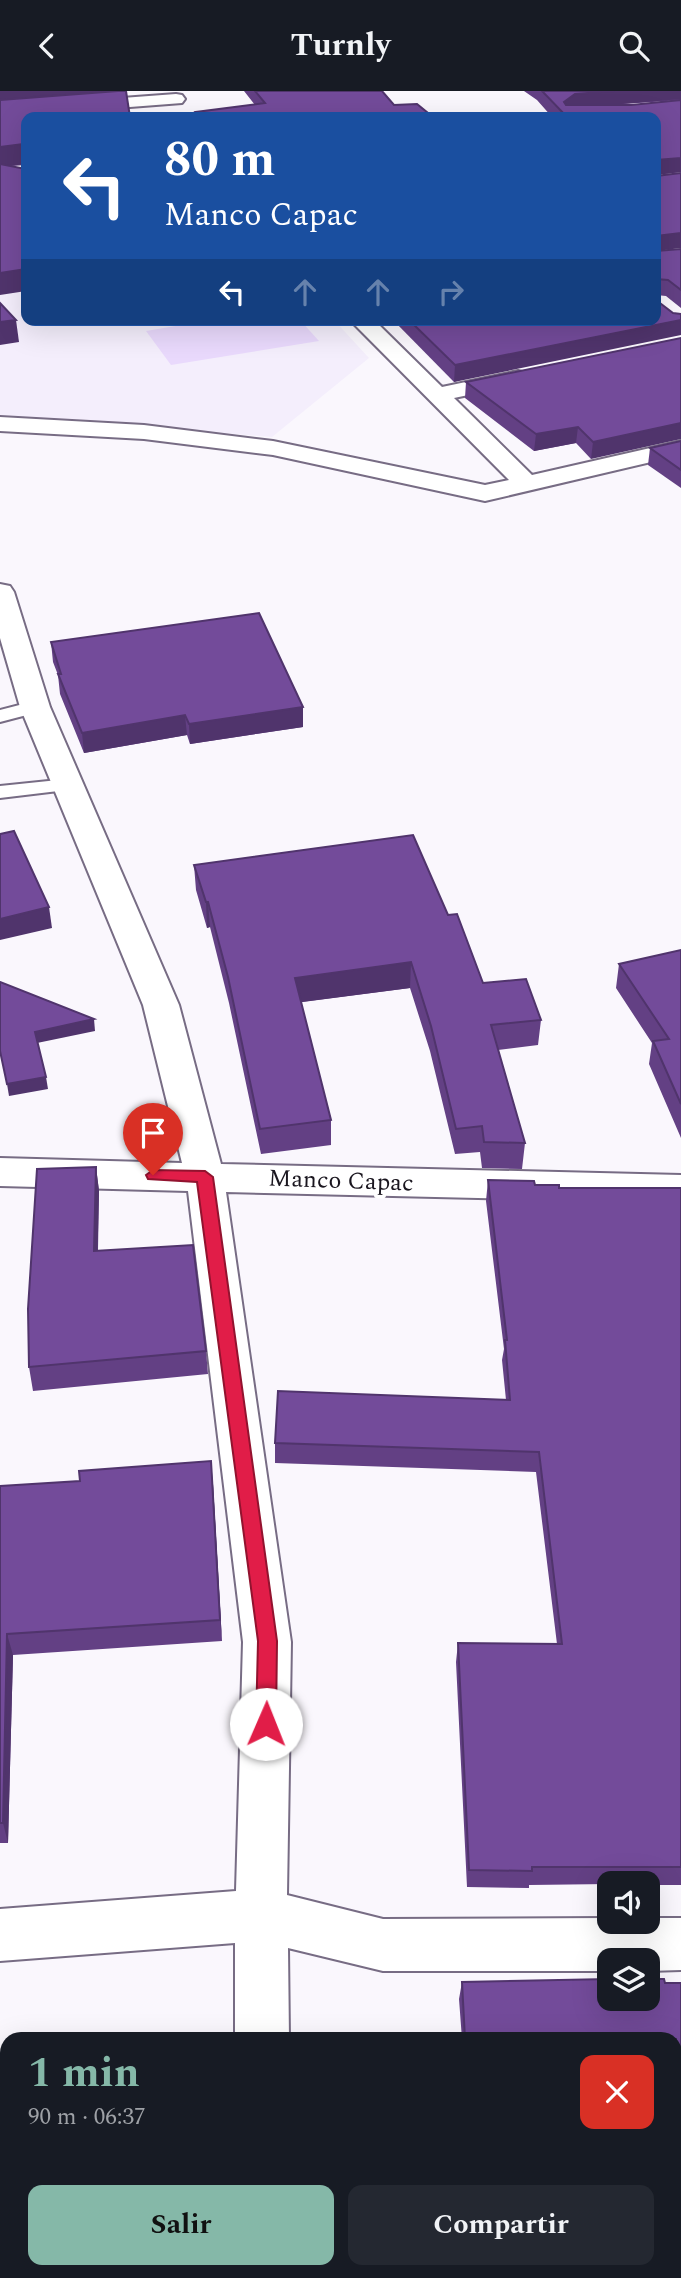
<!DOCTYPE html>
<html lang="es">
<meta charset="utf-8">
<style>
body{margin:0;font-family:Spectral,serif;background:#242831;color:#f1f3f6;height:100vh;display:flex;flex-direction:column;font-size:26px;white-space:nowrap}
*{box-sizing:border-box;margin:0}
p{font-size:23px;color:#9ea1a6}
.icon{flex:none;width:38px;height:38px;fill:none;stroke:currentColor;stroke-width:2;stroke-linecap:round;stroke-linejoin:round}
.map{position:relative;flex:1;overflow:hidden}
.panel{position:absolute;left:0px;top:1941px;width:682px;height:247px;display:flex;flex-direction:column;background:#171b24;border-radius:21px 21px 0 0;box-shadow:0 7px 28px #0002}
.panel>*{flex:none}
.banner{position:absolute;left:21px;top:21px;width:640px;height:214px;border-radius:14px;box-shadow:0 7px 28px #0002;background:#1a4fa0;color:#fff;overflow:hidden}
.buttons{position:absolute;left:597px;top:1780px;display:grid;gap:14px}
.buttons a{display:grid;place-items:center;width:63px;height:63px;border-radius:14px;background:#171b24;box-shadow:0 7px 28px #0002;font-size:35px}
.pin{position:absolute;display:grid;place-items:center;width:60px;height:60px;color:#fff;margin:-72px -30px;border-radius:50% 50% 50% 0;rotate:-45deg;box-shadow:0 0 7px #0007}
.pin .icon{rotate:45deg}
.me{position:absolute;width:77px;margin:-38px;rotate:1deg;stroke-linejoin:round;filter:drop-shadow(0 0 5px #0008)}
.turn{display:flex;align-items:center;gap:24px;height:147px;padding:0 28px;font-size:32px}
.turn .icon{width:91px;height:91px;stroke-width:2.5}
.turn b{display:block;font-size:49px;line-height:60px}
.lanes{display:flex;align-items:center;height:66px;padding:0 28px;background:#0003;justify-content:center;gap:35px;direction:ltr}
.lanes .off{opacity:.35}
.round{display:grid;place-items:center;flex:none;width:74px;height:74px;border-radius:14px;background:#242831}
.head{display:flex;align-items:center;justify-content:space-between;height:119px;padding:0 28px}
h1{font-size:42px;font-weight:700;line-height:52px;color:#85b8a8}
.cta{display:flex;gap:14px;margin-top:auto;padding:14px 28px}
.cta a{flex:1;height:80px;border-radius:14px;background:#85b8a8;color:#111;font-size:28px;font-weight:700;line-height:80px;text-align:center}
.cta a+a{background:#242831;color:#f1f3f6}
header{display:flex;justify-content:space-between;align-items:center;height:91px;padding:0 28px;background:#171b24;font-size:32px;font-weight:700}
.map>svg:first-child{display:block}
.built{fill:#f4eefc}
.green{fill:#e9d9fc}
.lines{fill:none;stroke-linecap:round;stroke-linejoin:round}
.service-casing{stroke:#776c84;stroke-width:4}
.minor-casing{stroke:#776c84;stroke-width:4}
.service{fill:#fff;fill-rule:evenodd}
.minor{fill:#fff;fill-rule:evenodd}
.wall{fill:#634084}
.shaded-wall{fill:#50346c}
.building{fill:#734b9a;stroke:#50346c;stroke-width:2}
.route{fill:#e11d48;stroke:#92132f;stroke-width:2}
.labels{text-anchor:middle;stroke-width:7;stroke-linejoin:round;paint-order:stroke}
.street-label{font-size:24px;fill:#1a161f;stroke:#fff}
</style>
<header><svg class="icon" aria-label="back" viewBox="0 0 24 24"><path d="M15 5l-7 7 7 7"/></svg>Turnly<svg class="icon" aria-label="search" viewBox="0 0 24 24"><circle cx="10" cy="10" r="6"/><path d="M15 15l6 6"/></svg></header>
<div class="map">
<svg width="681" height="2187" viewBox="0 0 681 2187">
<rect width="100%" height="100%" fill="#faf7fd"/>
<path class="built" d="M 26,89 L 26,229 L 334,229 L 369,267 L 272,346 L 0,325 L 0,93 Z"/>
<path class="green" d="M 211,229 L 300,229 L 319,250 L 171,274 L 146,240 Z"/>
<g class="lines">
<g class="service-casing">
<g id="service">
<path d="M 35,610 L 42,612 L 45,616 L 42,620 L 0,631 L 0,619 Z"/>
<path d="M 68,688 L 75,690 L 79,694 L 75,698 L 0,707 L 0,695 Z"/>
</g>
</g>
<g class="minor-casing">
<g id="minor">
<path d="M 176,3 L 182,4 L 185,8 L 182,12 L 0,26 L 0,16 Z"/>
<path d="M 350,229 L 374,229 L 442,296 L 518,280 L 526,282 L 530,287 L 526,292 L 454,307 L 532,384 L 681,350 L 681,364 L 485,410 L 273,364 L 144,348 L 0,340 L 0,326 L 144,334 L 273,350 L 485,394 L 509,389 Z"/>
<path d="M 0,493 L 10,495 L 14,501 L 50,616 L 179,914 L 221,1073 L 681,1084 L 681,1112 L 226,1101 L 291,1551 L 287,1804 L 383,1828 L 609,1827 L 609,1830 L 648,1830 L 648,1827 L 681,1827 L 681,1879 L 648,1880 L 648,1869 L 609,1869 L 609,1880 L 383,1880 L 288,1857 L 289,1948 L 235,1948 L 235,1852 L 0,1870 L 0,1818 L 236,1800 L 243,1551 L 188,1100 L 0,1095 L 0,1067 L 182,1072 L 143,914 L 20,616 L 0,547 Z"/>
<rect x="234" y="2180" width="60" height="7"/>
</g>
</g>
<use href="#service" class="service"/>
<use href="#minor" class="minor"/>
</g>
<g class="wall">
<path d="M 0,0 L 26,26 L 26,74 L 11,75 Z"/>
<path d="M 244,0 L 382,0 L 394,14 L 433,26 L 196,26 L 196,21 L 255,14 Z"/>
<path d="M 524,0 L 681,0 L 681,9 L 609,14 L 631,14 L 681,9 L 681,81 L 656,84 L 656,26 L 552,26 L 537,9 Z"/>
<path d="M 681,158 L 681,217 L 666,205 L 656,204 L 656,160 Z"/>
<path d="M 393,229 L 656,229 L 454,291 Z"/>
<path d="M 681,247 L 591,368 L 576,352 L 534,360 L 465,307 L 466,291 Z"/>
<path d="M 681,350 L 681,397 L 648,374 L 650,357 Z"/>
<path d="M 51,551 L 303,616 L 303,636 L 190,653 L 187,644 L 84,662 L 60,603 L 58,584 L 53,571 Z"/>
<path d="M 194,774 L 448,824 L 483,892 L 541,929 L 538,954 L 498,959 L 525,1052 L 522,1078 L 482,1077 L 480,1061 L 455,1063 L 430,960 L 410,897 L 301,911 L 331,1029 L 331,1054 L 261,1063 L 229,912 L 210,836 L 207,837 L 196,799 Z"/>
<path d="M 681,859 L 681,1047 L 649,973 L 652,952 L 616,897 L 619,873 Z"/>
<path d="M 96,1076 L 99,1100 L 98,1159 L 206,1260 L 208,1283 L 33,1300 L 29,1276 Z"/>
<path d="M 488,1089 L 559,1097 L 681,1097 L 681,1794 L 648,1794 L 648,1792 L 609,1792 L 609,1793 L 529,1794 L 529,1797 L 467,1796 L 456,1571 L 458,1552 L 557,1553 L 536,1381 L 275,1372 L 275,1352 L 506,1309 L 502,1269 L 504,1258 L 486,1110 Z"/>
<path d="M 213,1393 L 222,1550 L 13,1564 L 8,1752 L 0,1752 L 0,1395 Z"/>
<path d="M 462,1891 L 681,1892 L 681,2099 L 676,2099 L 676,1948 L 462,1948 L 459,1908 Z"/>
</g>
<g class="shaded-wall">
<path d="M 0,0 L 118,0 L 0,13 Z"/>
<path d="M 614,0 L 681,0 L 681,8 L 574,17 L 565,24 L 564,11 L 575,3 Z"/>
<path d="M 23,53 L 26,73 L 0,76 L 0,56 Z"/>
<path d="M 681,67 L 681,81 L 656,84 L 656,69 Z"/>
<path d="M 681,142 L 681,157 L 656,160 L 656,145 Z"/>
<path d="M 26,178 L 26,200 L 0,204 L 0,182 Z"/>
<path d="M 16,229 L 19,251 L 0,254 L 0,231 Z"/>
<path d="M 681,229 L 681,244 L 454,291 L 455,274 Z"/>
<path d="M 681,332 L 681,348 L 591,368 L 593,351 Z"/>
<path d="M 578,336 L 576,352 L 534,360 L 536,343 Z"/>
<path d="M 303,616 L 303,636 L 190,653 L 189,633 Z"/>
<path d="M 185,624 L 187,644 L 84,662 L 82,642 Z"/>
<path d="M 206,811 L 208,811 L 210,836 L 207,837 Z"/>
<path d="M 49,816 L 52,837 L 0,849 L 0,828 Z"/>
<path d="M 411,871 L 410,897 L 295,912 L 295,887 Z"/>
<path d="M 94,928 L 95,940 L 37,952 L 35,941 Z"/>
<path d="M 46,986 L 48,998 L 9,1005 L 7,993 Z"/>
<path d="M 96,1076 L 99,1100 L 97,1183 L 94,1160 Z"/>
<path d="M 211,1370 L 213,1393 L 222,1550 L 220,1529 Z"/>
<path d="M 7,1543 L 13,1564 L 8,1752 L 3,1732 Z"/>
</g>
<g class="building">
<path d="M 118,0 L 126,0 L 130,26 L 26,26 L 26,56 L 23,53 L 0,56 L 0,9 Z"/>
<path d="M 255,0 L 382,0 L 394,14 L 417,13 L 433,26 L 203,26 L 196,21 L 265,12 Z"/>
<path d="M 542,0 L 614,0 L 575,3 L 564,11 L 566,14 L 631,14 L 681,9 L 681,67 L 656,69 L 656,26 L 567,26 Z"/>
<path d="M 0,73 L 26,78 L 26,178 L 0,182 Z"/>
<path d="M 681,82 L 681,142 L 656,145 L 656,85 Z"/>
<path d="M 681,158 L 681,199 L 668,189 L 656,188 L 656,160 Z"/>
<path d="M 656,203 L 656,209 L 673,222 L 681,223 L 681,229 L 455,274 L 409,229 L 656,229 Z"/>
<path d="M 0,212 L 16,229 L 0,231 Z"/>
<path d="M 681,247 L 681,332 L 593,351 L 578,336 L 536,343 L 466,291 Z"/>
<path d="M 681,350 L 681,379 L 650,357 Z"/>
<path d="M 259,522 L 303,616 L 189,633 L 185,624 L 82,642 L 58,583 L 61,583 L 51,551 Z"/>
<path d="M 14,740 L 49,816 L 0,828 L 0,743 Z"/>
<path d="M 413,744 L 448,824 L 457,823 L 483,892 L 526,888 L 541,929 L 491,934 L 525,1052 L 484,1051 L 482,1035 L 456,1038 L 431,935 L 411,871 L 295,887 L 331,1029 L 260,1038 L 228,886 L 208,811 L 206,811 L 194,774 Z"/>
<path d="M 681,859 L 681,1013 L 653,950 L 669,948 L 619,873 Z"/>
<path d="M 0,891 L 94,928 L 35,941 L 46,986 L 7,993 L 0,960 Z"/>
<path d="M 96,1076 L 94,1160 L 193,1154 L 206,1260 L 29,1276 L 28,1218 L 37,1078 Z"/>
<path d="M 488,1089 L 534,1090 L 535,1094 L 559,1094 L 559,1097 L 681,1097 L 681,1776 L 532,1776 L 532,1780 L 469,1779 L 458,1552 L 562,1553 L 539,1361 L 275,1352 L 278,1300 L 510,1309 L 505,1249 L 507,1249 Z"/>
<path d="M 211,1370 L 220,1529 L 7,1543 L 3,1732 L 0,1732 L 0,1395 L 80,1390 L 79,1380 Z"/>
<path d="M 609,1888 L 609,1908 L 648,1908 L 648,1888 L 664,1888 L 665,1892 L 681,1892 L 681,2084 L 676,2084 L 676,1948 L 465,1948 L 462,1891 Z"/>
</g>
<path class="route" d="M 153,1079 L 205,1080 L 213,1086 L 277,1550 L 276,1633 L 273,1639 L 266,1642 L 259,1639 L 256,1633 L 258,1550 L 197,1091 L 148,1088 L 146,1084 Z"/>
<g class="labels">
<g class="street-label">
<text transform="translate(341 1089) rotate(2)" y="8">Manco Capac</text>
</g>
</g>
</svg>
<div class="buttons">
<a><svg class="icon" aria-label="sound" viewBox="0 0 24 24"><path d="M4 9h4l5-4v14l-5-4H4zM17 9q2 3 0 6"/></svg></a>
<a><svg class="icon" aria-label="layers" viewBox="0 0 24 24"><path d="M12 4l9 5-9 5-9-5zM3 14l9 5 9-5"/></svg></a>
</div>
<div class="pin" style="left:153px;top:1084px;background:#d93025"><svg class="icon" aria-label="arrive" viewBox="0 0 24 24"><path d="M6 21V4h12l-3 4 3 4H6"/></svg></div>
<svg class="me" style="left:266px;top:1633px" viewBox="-20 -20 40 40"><circle r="19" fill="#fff"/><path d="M0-13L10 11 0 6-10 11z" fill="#e11d48"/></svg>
<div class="banner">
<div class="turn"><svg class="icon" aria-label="left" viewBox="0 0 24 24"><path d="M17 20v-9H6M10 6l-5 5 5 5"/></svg><div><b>80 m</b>Manco Capac</div></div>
<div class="lanes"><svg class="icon" aria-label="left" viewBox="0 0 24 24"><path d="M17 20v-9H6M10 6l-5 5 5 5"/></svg><svg class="icon off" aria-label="ahead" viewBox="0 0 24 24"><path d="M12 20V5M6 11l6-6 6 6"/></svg><svg class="icon off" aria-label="ahead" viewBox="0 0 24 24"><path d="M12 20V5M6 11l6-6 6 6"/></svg><svg class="icon off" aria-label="right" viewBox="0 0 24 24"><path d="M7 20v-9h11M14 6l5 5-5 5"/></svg></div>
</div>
<section class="panel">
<div class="head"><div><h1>1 min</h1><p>90 m · 06:37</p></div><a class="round" style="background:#d93025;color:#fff"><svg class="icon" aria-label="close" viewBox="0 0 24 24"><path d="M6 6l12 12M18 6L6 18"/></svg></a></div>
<div class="cta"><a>Salir</a><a>Compartir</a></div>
</section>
</div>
